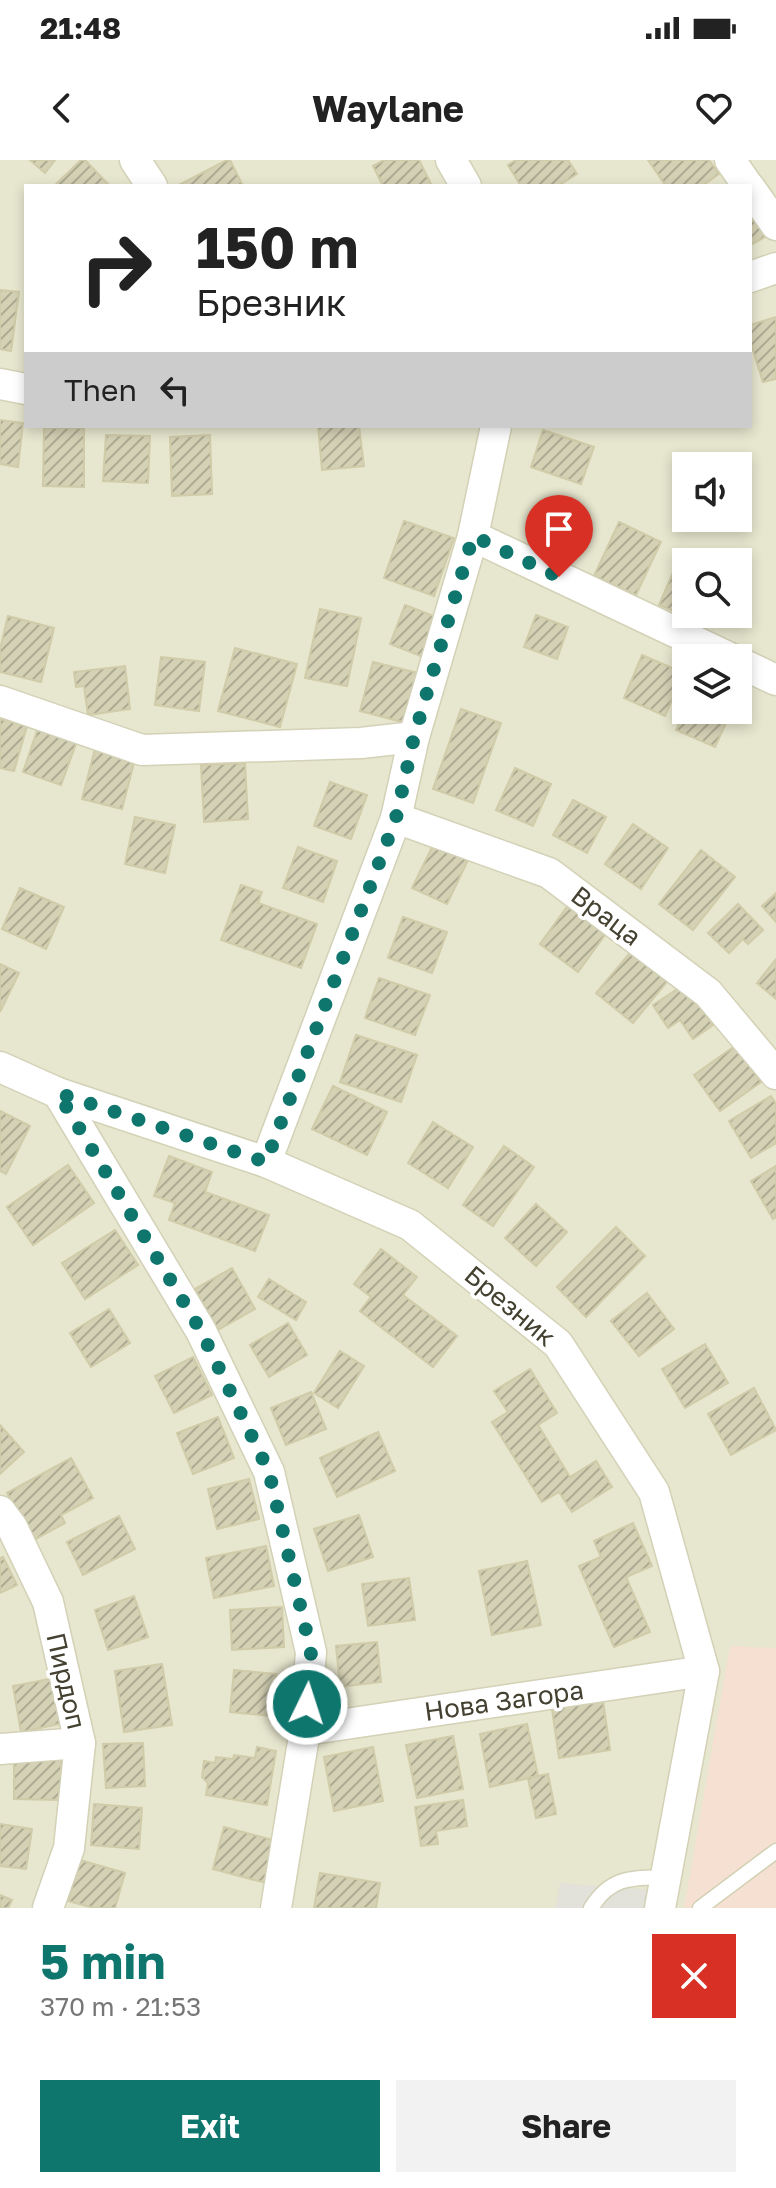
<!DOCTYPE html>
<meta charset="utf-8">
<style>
body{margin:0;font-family:"Golos Text",sans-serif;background:#f2f2f2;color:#222;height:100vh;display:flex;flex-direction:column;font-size:30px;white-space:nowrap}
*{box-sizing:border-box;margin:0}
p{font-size:26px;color:#767676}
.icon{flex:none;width:44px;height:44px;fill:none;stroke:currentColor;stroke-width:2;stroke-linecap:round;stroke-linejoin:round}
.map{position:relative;height:1748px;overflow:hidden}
.details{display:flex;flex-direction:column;background:#fff;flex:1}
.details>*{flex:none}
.hud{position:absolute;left:24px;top:24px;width:728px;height:244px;border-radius:0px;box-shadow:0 4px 12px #0003;background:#fff;color:#222;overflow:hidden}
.buttons{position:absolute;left:672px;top:292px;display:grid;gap:16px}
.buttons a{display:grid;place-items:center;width:80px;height:80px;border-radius:0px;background:#fff;box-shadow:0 4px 12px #0003;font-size:40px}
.pin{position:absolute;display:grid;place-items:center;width:68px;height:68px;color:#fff;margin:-82px -34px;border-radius:50% 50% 50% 0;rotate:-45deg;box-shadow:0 0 8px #0007}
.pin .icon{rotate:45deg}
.me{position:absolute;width:88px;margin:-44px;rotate:4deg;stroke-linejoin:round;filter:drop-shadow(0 0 6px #0008)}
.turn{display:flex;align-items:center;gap:28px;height:168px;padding:0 40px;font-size:36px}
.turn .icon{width:104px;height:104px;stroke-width:2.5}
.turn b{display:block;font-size:56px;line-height:68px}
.then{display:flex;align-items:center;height:76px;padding:0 40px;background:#0003;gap:16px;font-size:30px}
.round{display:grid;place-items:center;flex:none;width:84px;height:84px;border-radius:0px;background:#f2f2f2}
.summary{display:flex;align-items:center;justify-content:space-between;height:136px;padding:0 40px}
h1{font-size:48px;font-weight:700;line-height:60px;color:#0f766e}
.button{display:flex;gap:16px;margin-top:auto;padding:16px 40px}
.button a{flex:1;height:92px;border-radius:0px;background:#0f766e;color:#fff;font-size:32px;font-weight:700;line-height:92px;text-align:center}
.button a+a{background:#f2f2f2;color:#222}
.status{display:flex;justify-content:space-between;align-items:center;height:56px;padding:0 40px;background:#fff;direction:ltr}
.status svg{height:22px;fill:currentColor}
header{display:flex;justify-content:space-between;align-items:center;height:104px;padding:0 40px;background:#fff;font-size:36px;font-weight:700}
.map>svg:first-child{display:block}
.residential{fill:#e7e6ce;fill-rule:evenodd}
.medical{fill:#f5e0d2}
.parking{fill:#e2e1da}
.building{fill:url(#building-hatch);stroke:#d0cba8;stroke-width:2}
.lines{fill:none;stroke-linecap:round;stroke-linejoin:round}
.service-casing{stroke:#d3d1b6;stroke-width:17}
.minor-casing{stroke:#d3d1b6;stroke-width:33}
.service{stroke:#fff;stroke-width:14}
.minor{stroke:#fff;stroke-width:30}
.route{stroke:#0f766e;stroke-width:14;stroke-dasharray:0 25.2}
.labels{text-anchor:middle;stroke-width:7;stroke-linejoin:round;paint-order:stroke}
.street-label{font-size:26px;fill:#444131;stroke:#fff}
</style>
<div class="status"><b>21:48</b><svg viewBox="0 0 49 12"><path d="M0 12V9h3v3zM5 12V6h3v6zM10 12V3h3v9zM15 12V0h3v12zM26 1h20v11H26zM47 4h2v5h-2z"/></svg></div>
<header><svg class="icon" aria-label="back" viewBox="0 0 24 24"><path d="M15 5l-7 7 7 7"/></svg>Waylane<svg class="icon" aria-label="heart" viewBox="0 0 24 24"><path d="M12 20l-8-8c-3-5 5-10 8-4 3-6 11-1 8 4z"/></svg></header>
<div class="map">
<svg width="776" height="1748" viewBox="0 0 776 1748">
<defs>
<pattern id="building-hatch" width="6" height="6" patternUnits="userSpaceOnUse" patternTransform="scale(2)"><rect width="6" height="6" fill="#d4d1b5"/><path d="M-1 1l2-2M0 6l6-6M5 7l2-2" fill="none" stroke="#aeab94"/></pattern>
</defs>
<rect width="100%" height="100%" fill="#f2f2e0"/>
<path class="residential" d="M 0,0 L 776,0 L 776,1748 L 0,1748 ZM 26,26 L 750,26 L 750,266 L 26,266 ZM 686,306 L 738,306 L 738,358 L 686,358 ZM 686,402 L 738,402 L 738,454 L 686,454 ZM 686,498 L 738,498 L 738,550 L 686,550 Z"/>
<path class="medical" d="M 730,1486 L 776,1488 L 776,1748 L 684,1748 Z"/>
<path class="parking" d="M 560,1723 L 651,1730 L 647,1748 L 555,1748 Z"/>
<g class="building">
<path d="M 30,0 L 55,0 L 45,13 Z"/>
<path d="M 81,0 L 85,0 L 110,26 L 54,26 Z"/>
<path d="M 230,0 L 243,26 L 177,26 L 227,0 Z"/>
<path d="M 384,0 L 419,0 L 432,26 L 383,26 L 373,6 Z"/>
<path d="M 516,0 L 568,0 L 577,14 L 558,26 L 521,26 L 508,5 Z"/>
<path d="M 648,0 L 709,0 L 719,14 L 702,26 L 666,26 Z"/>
<path d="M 750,50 L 765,77 L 750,85 Z"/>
<path d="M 0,130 L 19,132 L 11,191 L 0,189 Z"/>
<path d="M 776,157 L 776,219 L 763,222 L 750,181 L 750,165 Z"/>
<path d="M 0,260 L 23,263 L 18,307 L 0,304 Z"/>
<path d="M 318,266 L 359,266 L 364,306 L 322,310 Z"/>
<path d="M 44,268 L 84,268 L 84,327 L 43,326 Z"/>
<path d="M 543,270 L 594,287 L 581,324 L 531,307 Z"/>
<path d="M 106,275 L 150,276 L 148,323 L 103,321 Z"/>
<path d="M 210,275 L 212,334 L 172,336 L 170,277 Z"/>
<path d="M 404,361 L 454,378 L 434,436 L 384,418 Z"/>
<path d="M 619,362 L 661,382 L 636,435 L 594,416 Z"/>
<path d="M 680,396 L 694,402 L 686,402 L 686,454 L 701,454 L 698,461 L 659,445 Z"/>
<path d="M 405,445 L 439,458 L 423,497 L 390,484 Z"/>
<path d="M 320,449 L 361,458 L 347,526 L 305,518 Z"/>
<path d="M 536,455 L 568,467 L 557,499 L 524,487 Z"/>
<path d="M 8,456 L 54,468 L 41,522 L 0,512 L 0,489 Z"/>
<path d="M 235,488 L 297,504 L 280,567 L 218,551 Z"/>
<path d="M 642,495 L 684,513 L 665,556 L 624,538 Z"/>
<path d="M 161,497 L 205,502 L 199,551 L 155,545 Z"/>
<path d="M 373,502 L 418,513 L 406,563 L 360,551 Z"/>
<path d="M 125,506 L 130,549 L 88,555 L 84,526 L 76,527 L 74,512 Z"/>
<path d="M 686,547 L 732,550 L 715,587 L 676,570 Z"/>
<path d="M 461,549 L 501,563 L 473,643 L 433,629 Z"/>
<path d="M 0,559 L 27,566 L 14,611 L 0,608 Z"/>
<path d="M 38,568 L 77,581 L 61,625 L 23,612 Z"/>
<path d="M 96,585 L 136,595 L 122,649 L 82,639 Z"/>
<path d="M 245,603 L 248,659 L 204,662 L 201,605 Z"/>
<path d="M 515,608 L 551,624 L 533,666 L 496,650 Z"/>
<path d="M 330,622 L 367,635 L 351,679 L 314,666 Z"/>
<path d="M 573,640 L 606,657 L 587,693 L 553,675 Z"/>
<path d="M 135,657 L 175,665 L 165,713 L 125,704 Z"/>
<path d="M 633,664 L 668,688 L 641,729 L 605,704 Z"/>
<path d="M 436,679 L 470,696 L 447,744 L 412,728 Z"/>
<path d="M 298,687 L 337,701 L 323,742 L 283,728 Z"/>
<path d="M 701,690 L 735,717 L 693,770 L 659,744 Z"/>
<path d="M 241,725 L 262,732 L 258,743 L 317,764 L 301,808 L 221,780 Z"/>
<path d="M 20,728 L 64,747 L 46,789 L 2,769 Z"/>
<path d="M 776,733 L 776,762 L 762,746 Z"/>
<path d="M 572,740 L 610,768 L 578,812 L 540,784 Z"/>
<path d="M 738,744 L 763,770 L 748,784 L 743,779 L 729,793 L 708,773 Z"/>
<path d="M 403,757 L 447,772 L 432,813 L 388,798 Z"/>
<path d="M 635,787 L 671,817 L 633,863 L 596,833 Z"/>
<path d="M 776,799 L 776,839 L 757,823 Z"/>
<path d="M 0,804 L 19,813 L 0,852 Z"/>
<path d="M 379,818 L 430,835 L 415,875 L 365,858 Z"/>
<path d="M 685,824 L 713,865 L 693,879 L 680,860 L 668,868 L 653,845 Z"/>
<path d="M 356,875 L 417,895 L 401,942 L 340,922 Z"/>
<path d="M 735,886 L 761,922 L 720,951 L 694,915 Z"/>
<path d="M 333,926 L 387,952 L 367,995 L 312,969 Z"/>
<path d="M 771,936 L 776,944 L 776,983 L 751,998 L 729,961 Z"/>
<path d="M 0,951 L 30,966 L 6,1014 L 0,1011 Z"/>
<path d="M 433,962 L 473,987 L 448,1028 L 408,1003 Z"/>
<path d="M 504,986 L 534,1007 L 493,1066 L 463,1045 Z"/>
<path d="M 169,996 L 212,1012 L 205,1032 L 269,1055 L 255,1091 L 169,1060 L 175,1043 L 154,1036 Z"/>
<path d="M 68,1005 L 94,1043 L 33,1085 L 7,1047 Z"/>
<path d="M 776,1006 L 776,1057 L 773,1059 L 751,1021 Z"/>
<path d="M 536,1044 L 567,1072 L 536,1106 L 505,1078 Z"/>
<path d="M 616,1067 L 645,1096 L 586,1157 L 557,1127 Z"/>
<path d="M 115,1070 L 138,1105 L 85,1139 L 62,1103 Z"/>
<path d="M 381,1089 L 417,1117 L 403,1135 L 457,1176 L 433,1207 L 360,1151 L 371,1137 L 354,1124 Z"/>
<path d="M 232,1108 L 255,1149 L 218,1170 L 195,1129 Z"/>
<path d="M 269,1119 L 306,1142 L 296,1160 L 258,1137 Z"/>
<path d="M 647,1133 L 674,1169 L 639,1196 L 611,1161 Z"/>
<path d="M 109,1149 L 130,1183 L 91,1207 L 70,1173 Z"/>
<path d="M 288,1163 L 307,1195 L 269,1217 L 250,1185 Z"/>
<path d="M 705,1184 L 728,1223 L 685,1248 L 662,1209 Z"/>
<path d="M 340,1191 L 364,1206 L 338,1248 L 314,1233 Z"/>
<path d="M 193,1197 L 212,1235 L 174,1253 L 155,1216 Z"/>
<path d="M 530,1209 L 557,1253 L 538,1265 L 570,1317 L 596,1301 L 612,1327 L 572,1352 L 559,1332 L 542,1342 L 492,1262 L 508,1252 L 494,1231 Z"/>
<path d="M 754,1228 L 776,1270 L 731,1295 L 708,1254 Z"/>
<path d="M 311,1232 L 326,1269 L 286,1285 L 271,1248 Z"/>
<path d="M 218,1257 L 234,1298 L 193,1314 L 177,1273 Z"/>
<path d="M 0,1265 L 24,1292 L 0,1314 Z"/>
<path d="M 378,1272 L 395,1311 L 337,1337 L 320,1298 Z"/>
<path d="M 71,1298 L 93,1338 L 61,1355 L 65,1363 L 34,1380 L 7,1333 Z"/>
<path d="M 249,1319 L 259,1359 L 217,1369 L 208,1329 Z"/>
<path d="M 359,1355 L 373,1397 L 328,1411 L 314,1369 Z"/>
<path d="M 119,1356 L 135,1389 L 83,1415 L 67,1382 Z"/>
<path d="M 633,1363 L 652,1406 L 626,1417 L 650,1472 L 614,1487 L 579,1406 L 601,1397 L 594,1381 Z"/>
<path d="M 266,1386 L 274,1426 L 214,1438 L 206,1398 Z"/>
<path d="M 3,1397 L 17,1425 L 0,1433 L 0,1398 Z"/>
<path d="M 527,1401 L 541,1465 L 492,1475 L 479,1411 Z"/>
<path d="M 409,1418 L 415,1460 L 368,1466 L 362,1424 Z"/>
<path d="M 134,1436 L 148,1477 L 108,1490 L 95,1450 Z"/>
<path d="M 282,1447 L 284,1487 L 232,1490 L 230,1450 Z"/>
<path d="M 377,1482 L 381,1522 L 340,1527 L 336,1486 Z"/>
<path d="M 162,1504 L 172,1565 L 124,1572 L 115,1511 Z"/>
<path d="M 234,1510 L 276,1514 L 272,1556 L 230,1552 Z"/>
<path d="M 55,1518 L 64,1563 L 21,1572 L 13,1526 Z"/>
<path d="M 603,1541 L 610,1590 L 559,1598 L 552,1549 Z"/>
<path d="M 527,1564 L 538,1616 L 490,1627 L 480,1574 Z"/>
<path d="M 453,1576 L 463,1629 L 417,1638 L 406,1585 Z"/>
<path d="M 143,1583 L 145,1626 L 106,1628 L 103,1584 Z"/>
<path d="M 257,1587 L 276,1591 L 267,1645 L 206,1635 L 208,1623 L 202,1617 L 204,1601 L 215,1603 L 216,1597 L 233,1599 L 234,1595 L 255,1598 Z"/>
<path d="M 373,1587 L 383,1641 L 334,1651 L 324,1597 Z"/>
<path d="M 14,1597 L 61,1597 L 61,1640 L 14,1639 Z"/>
<path d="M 548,1614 L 556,1654 L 536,1658 L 528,1618 Z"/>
<path d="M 463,1640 L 467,1666 L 436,1671 L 438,1684 L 421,1686 L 415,1647 Z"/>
<path d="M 94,1644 L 142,1648 L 139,1689 L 91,1685 Z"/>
<path d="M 0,1664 L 32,1669 L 26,1709 L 0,1706 Z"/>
<path d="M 224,1667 L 277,1681 L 266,1723 L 213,1709 Z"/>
<path d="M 80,1700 L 125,1713 L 115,1748 L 94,1748 L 68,1741 Z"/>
<path d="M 320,1713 L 380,1723 L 376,1748 L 314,1748 Z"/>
<path d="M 0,1735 L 12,1740 L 8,1748 L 0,1748 Z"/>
</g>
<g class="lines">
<g class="service-casing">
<g id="service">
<path d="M 591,1748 C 611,1716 632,1718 666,1717"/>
<path d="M 700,1748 L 776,1691"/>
</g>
</g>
<g class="minor-casing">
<g id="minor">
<path d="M 135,0 L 152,26"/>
<path d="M 451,0 L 466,26"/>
<path d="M 730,0 L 748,26"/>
<path d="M 750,28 L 776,65"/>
<path d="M 750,117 L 776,108"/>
<path d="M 0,224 L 26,229"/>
<path d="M 473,376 L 730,498"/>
<path d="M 738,502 L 776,520"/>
<path d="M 0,541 L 142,590 L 361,583 L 414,577"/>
<path d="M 396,658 L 549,713 L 708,833 L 776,914"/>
<path d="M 0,907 L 58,933 L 266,1002 L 410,1065 L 558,1184 L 654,1332 L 704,1511 L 660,1748"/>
<path d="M 58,933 L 201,1171 L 269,1312 L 311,1492 L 305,1570 L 276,1748"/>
<path d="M 266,1002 L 396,658 L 414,577 L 473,376 L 496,266"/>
<path d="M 0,1351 L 12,1367 L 48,1442 L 80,1583 L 69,1688 L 48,1748"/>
<path d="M 305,1570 L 704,1511"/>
<path d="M 0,1589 L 80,1583"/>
</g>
</g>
<use href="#service" class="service"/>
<use href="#minor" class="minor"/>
</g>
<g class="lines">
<path class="route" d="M 307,1544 L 311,1492 L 269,1312 L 201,1171 L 58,933 L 266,1002 L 396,658 L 414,577 L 473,376 L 559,417"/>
</g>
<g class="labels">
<g class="street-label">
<text transform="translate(606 756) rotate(37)" y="9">Враца</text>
<text transform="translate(510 1146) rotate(40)" y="9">Брезник</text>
<text transform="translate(66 1521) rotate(77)" y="9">Пирдоп</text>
<text transform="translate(504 1541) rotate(-8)" y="9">Нова Загора</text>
</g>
</g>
</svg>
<div class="buttons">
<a><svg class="icon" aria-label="sound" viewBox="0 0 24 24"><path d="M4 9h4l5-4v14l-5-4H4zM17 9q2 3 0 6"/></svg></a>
<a><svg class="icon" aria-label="search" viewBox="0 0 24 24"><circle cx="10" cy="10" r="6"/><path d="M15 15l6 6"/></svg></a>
<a><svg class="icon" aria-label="layers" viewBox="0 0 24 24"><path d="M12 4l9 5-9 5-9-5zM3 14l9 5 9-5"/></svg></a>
</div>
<div class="pin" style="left:559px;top:417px;background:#d93025"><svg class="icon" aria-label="arrive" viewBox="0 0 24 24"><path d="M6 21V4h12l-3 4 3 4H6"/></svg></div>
<svg class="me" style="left:307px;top:1544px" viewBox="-20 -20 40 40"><circle r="17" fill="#0f766e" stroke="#fff" stroke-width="3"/><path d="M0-11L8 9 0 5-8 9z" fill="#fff"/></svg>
<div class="hud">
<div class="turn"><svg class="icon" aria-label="right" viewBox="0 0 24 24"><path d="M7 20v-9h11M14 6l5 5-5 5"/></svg><div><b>150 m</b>Брезник</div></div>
<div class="then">Then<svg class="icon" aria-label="left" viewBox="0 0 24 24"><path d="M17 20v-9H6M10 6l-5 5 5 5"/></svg></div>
</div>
</div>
<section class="details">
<div class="summary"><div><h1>5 min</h1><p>370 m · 21:53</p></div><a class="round" style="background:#d93025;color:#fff"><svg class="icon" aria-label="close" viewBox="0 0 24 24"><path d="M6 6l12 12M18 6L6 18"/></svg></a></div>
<div class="button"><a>Exit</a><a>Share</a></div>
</section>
